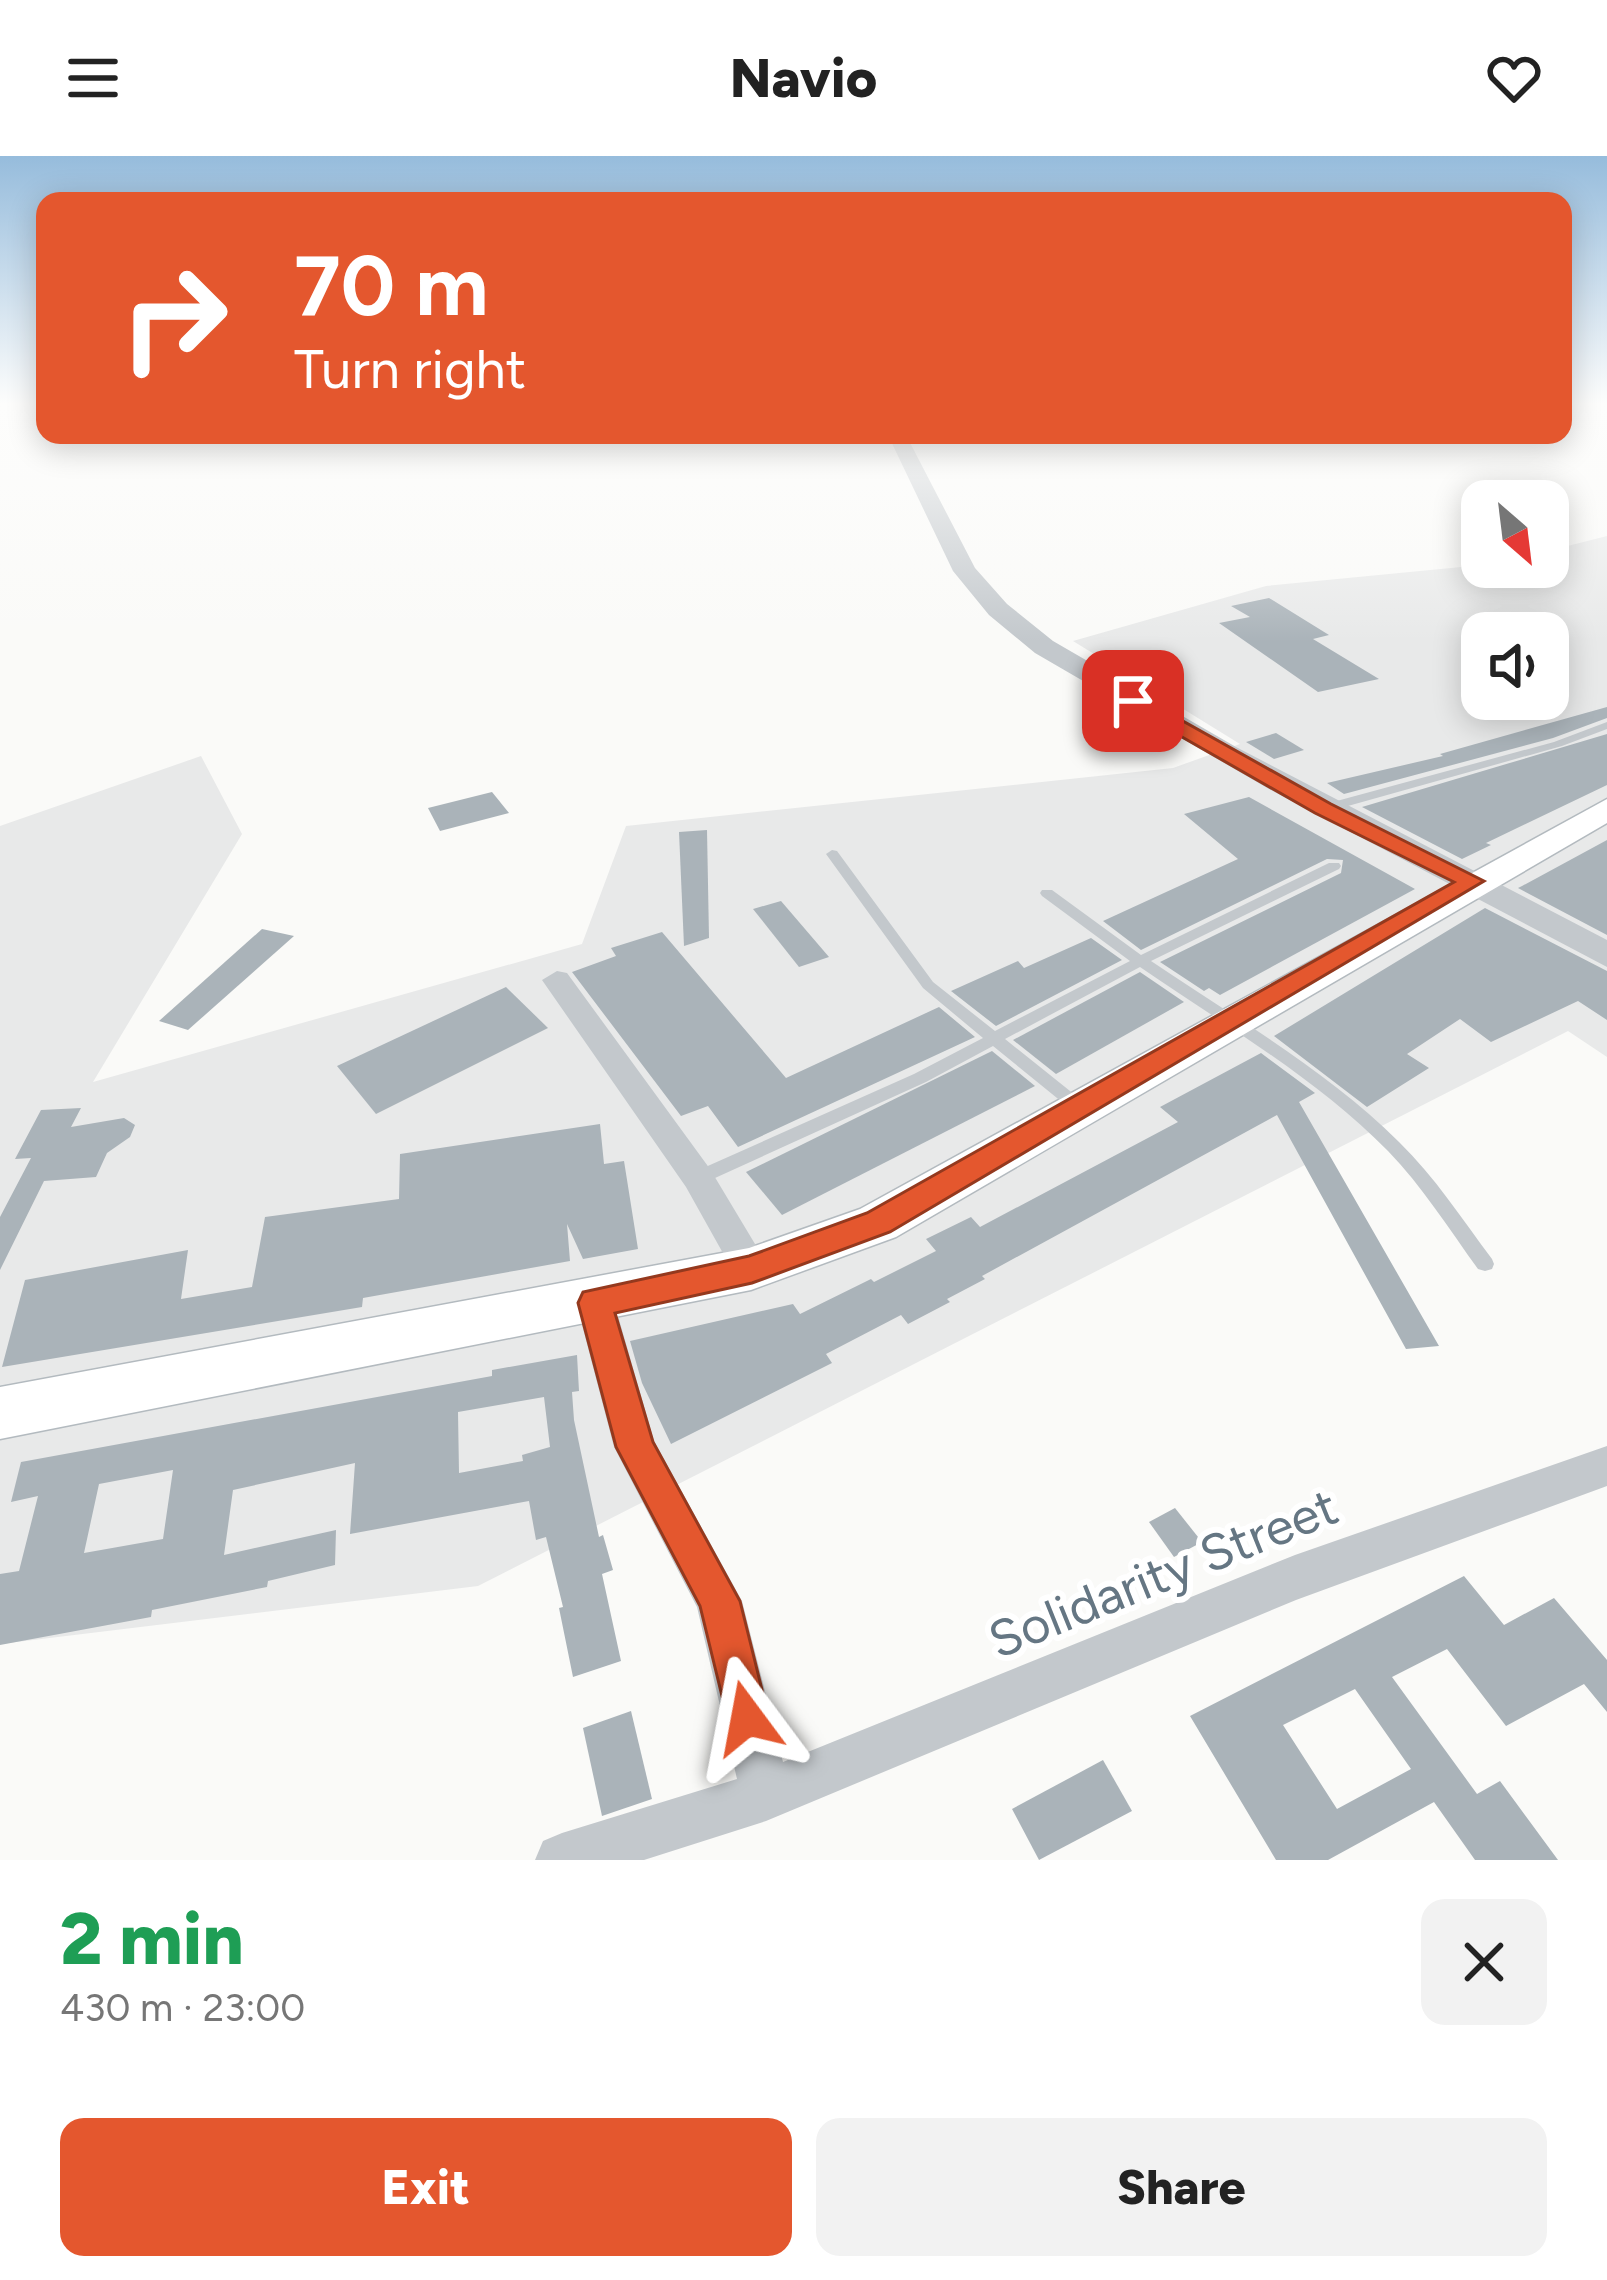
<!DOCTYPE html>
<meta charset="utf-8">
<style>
body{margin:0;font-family:Figtree,sans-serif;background:#f2f2f2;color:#222;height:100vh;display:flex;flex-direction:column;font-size:45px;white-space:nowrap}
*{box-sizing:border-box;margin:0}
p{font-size:39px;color:#767676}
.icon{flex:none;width:66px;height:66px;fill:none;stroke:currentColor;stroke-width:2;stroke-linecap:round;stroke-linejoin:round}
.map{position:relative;height:1704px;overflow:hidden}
.panel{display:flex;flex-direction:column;background:#fff;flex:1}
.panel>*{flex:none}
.hud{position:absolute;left:36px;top:36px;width:1536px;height:252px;border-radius:24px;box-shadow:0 6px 30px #0003;background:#e4572e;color:#fff;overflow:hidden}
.needle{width:78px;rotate:152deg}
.buttons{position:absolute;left:1461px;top:324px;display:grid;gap:24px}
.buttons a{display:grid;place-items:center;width:108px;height:108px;border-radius:24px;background:#fff;box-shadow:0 6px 30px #0003;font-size:60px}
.pin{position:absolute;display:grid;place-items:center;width:102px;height:102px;color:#fff;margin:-51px;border-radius:24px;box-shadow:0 6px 18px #0006}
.me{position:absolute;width:132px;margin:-66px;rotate:347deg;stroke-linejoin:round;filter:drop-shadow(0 0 9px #0008)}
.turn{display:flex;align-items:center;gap:42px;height:252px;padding:0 60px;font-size:54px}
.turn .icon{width:156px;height:156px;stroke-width:2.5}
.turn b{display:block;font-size:84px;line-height:102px}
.round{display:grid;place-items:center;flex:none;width:126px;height:126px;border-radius:24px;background:#f2f2f2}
.headline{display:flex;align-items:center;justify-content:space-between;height:204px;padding:0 60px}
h1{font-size:72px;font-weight:800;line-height:90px;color:#1e9e55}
.cta{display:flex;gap:24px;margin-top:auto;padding:24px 60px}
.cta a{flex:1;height:138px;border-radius:24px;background:#e4572e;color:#fff;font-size:48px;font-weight:800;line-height:138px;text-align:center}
.cta a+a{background:#f2f2f2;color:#222}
header{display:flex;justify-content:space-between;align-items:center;height:156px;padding:0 60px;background:#fff;font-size:54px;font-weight:800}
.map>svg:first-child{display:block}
.built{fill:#e8e9e9;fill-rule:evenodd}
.building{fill:#aab3b9;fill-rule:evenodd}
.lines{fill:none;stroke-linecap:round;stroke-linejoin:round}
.secondary-casing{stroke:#b3babf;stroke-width:3}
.service{fill:#c3c8cc;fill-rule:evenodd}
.minor{fill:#c3c8cc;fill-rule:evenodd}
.tertiary{fill:#c3c8cc;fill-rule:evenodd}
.secondary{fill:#fff;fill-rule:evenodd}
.route{fill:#e4572e;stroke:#94391e;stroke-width:3}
.labels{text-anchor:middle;stroke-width:12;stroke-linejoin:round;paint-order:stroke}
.near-street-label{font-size:51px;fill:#657683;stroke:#fff}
</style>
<header><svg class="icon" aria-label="menu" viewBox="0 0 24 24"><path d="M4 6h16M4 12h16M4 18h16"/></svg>Navio<svg class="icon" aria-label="heart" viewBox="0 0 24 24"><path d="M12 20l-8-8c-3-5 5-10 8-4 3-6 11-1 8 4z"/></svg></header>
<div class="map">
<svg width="1607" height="1704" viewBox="0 0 1607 1704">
<rect width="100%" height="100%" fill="#fafaf8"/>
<path class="built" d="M 1607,380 L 1607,901 L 1568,875 L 478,1430 L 0,1488 L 0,670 L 201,600 L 242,678 L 93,926 L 582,788 L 626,670 L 1173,612 L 1240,588 L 1073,485 L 1266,430 L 1482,409 L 1548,411 L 1548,395 ZM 1482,477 L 1548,477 L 1548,543 L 1482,543 Z"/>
<g class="building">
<path d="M 1269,442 L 1329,479 L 1313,483 L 1379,523 L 1318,536 L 1219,467 L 1250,461 L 1231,450 Z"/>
<path d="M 1607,551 L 1607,562 L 1553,582 L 1344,638 L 1327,627 L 1443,600 L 1440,598 Z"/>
<path d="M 1276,577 L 1304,594 L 1274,603 L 1246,586 Z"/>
<path d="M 1607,578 L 1607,629 L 1486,687 L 1491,689 L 1462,703 L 1362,651 Z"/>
<path d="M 492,636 L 509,657 L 440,675 L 428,652 Z"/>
<path d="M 1249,641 L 1415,733 L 1220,839 L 1209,832 L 1204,835 L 1160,806 L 1341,717 L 1343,704 L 1327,703 L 1141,794 L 1103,765 L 1238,703 L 1184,658 Z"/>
<path d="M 707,674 L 709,782 L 684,790 L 679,676 Z"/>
<path d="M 1607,684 L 1607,779 L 1518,732 L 1522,730 Z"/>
<path d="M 781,745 L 829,801 L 799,811 L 753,753 Z"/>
<path d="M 1485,752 L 1607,815 L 1607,864 L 1578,845 L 1491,886 L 1460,863 L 1407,898 L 1429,912 L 1367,951 L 1274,880 Z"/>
<path d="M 262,773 L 294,780 L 188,874 L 159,865 Z"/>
<path d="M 662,776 L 786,922 L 939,851 L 975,881 L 738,991 L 708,950 L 681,960 L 572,816 L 616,800 L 611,792 Z"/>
<path d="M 1091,782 L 1122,804 L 996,870 L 951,835 L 1018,805 L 1024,812 Z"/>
<path d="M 1140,816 L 1184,846 L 1056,918 L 1013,884 Z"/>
<path d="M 506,831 L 548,872 L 376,958 L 337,910 Z"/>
<path d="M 992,895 L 1035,930 L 782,1059 L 746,1016 Z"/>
<path d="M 1261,897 L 1315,937 L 1299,946 L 1439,1190 L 1406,1193 L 1277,959 L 982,1120 L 985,1123 L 947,1143 L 950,1146 L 908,1168 L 901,1159 L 826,1198 L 832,1207 L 671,1288 L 642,1227 L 630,1185 L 793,1148 L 800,1158 L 871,1123 L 874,1126 L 936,1095 L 926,1083 L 971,1061 L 980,1071 L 1178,966 L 1160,951 Z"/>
<path d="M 81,952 L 71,971 L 124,962 L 135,969 L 130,981 L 107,997 L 96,1021 L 44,1025 L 0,1114 L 0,1061 L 31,1002 L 15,1003 L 41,954 Z"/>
<path d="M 600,968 L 604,1008 L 624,1005 L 638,1093 L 583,1103 L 567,1068 L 570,1105 L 363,1142 L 362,1151 L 2,1211 L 25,1124 L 188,1094 L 181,1143 L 252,1131 L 265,1061 L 399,1043 L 400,998 Z"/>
<path d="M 577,1199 L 579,1235 L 572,1236 L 574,1264 L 599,1381 L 603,1379 L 613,1414 L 602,1418 L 621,1505 L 573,1521 L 559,1452 L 563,1451 L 546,1381 L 536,1384 L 529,1345 L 350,1378 L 355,1307 L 233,1334 L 224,1399 L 336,1374 L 335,1409 L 268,1425 L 267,1431 L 152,1454 L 151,1461 L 0,1489 L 0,1418 L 19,1415 L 38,1340 L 11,1346 L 21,1306 L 492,1220 L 492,1214 ZM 544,1241 L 550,1291 L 522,1299 L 523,1305 L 459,1317 L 458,1256 ZM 173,1314 L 163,1383 L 84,1397 L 99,1328 Z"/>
<path d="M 1175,1352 L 1202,1386 L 1174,1401 L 1149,1366 Z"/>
<path d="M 1464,1420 L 1504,1469 L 1554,1442 L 1607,1504 L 1607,1556 L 1584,1528 L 1506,1570 L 1447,1493 L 1392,1521 L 1477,1638 L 1500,1625 L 1558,1704 L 1475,1704 L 1434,1646 L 1328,1704 L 1276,1704 L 1190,1560 ZM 1355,1533 L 1411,1613 L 1337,1653 L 1283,1569 Z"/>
<path d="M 631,1555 L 652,1643 L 602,1660 L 583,1572 Z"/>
<path d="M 1103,1604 L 1132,1655 L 1039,1704 L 1012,1653 Z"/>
</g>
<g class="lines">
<g class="secondary-casing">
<path id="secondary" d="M 1607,643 L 1607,667 L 896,1081 L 751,1134 L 0,1283 L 0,1231 L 749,1092 L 860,1053 Z"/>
</g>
<g class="service">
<path d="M 1607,566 L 1607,573 L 1562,590 L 1330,655 L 1326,656 L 1320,652 L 1322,649 L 1554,586 Z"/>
<path d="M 832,694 L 837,695 L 933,826 L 995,875 L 1130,805 L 1042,740 L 1040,737 L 1042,734 L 1052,734 L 1141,799 L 1329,707 L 1339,707 L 1341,710 L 1339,713 L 1151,805 C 1235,862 1327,914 1399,986 C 1435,1021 1462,1063 1492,1103 L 1494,1108 L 1492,1113 L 1485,1115 L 1478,1113 C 1449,1073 1422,1030 1388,995 C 1316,922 1223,868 1140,811 L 1005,883 L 1085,947 L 1087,951 L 1085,955 L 1073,955 L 993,890 L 926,926 L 704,1027 L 698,1029 L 692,1027 L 689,1022 L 692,1017 L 914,918 L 983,882 L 923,832 L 826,698 Z"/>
</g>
<g class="minor">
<path d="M 557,815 L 567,817 L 710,1013 L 770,1113 L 764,1124 L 751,1128 L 738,1124 L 686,1031 L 542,824 Z"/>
<path d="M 595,1130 L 608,1135 L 614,1146 L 654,1285 L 742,1445 L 783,1606 L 1295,1399 L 1607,1290 L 1607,1330 L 1296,1444 L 766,1665 L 644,1704 L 535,1704 L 543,1685 L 562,1677 L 737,1623 L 697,1451 L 614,1291 L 576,1146 L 582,1135 Z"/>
</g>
<path class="tertiary" d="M 888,279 L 906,279 L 975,412 L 1007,448 L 1053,485 L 1236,591 L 1607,784 L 1607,811 L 1269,633 L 1035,497 L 989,459 L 953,415 Z"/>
<use href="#secondary" class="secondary"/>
</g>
<linearGradient id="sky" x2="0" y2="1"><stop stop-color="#96bcdc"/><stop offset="0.51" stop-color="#fdfdfc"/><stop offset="1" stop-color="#fdfdfc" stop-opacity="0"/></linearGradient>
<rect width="1607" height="486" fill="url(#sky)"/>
<path class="route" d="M 1126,541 L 1140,541 L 1331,648 L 1484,725 L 890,1076 L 752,1127 L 615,1157 L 653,1286 L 740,1445 L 769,1562 L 763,1577 L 747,1584 L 731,1577 L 700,1450 L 616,1291 L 578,1147 L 583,1136 L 749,1100 L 867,1057 L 1454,726 L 1315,657 L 1126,549 Z"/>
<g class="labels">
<g class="near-street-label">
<text transform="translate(1163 1417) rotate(-22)" y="18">Solidarity Street</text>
</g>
</g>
</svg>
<div class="buttons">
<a><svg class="needle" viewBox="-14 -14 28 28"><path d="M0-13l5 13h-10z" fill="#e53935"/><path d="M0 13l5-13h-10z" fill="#767676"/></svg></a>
<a><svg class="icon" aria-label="sound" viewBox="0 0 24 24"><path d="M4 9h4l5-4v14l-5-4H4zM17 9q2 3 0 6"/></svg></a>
</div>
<div class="pin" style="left:1133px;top:545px;background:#d93025"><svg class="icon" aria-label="arrive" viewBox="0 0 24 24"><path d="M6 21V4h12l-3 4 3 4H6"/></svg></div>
<svg class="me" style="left:747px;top:1562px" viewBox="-20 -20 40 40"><path d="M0-17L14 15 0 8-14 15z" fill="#e4572e" stroke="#fff" stroke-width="4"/></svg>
<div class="hud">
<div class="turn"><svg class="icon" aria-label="right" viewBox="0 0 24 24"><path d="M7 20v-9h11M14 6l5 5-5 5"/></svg><div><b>70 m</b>Turn right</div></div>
</div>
</div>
<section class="panel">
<div class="headline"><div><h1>2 min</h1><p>430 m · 23:00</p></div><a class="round"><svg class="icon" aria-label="close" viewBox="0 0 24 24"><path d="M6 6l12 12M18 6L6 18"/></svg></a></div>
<div class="cta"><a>Exit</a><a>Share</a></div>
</section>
